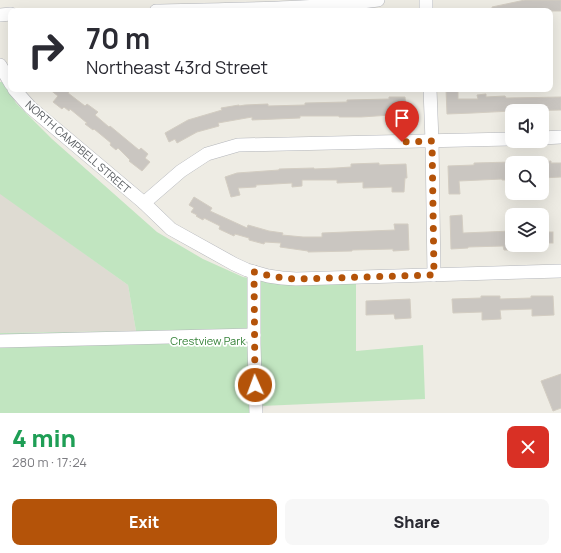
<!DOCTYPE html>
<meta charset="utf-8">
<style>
body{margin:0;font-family:Manrope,sans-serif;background:#f7f7f7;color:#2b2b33;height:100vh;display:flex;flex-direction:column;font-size:15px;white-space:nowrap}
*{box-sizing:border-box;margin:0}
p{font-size:13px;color:#7c7c81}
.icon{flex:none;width:22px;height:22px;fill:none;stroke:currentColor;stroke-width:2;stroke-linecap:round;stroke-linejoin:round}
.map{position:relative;height:413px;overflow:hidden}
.sheet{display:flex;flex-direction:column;background:#fff;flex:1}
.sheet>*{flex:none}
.top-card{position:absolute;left:8px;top:8px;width:545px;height:84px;border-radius:8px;box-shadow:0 4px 16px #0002;background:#fff;color:#2b2b33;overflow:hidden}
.fabs{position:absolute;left:505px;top:104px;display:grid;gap:8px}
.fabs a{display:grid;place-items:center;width:44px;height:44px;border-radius:8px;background:#fff;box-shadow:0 4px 16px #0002;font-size:20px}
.pin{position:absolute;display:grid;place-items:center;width:34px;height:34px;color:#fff;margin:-41px -17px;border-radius:50% 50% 50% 0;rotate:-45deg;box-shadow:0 0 4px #0007}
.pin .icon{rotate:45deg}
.me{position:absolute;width:44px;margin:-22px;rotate:358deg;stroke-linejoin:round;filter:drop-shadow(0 0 3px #0008)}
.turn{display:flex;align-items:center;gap:14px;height:84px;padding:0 12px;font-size:18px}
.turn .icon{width:52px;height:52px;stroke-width:2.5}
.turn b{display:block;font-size:28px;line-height:34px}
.round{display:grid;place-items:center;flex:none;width:42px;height:42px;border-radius:8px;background:#f7f7f7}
.summary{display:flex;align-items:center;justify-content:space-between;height:68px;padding:0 12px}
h1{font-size:24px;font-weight:800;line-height:30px;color:#1e9e55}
.cta{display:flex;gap:8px;margin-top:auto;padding:8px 12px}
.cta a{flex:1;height:46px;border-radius:8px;background:#b45309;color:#fff;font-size:16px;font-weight:800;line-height:46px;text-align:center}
.cta a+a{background:#f7f7f7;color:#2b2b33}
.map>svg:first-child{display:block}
.education{fill:#dedbd2}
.green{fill:#c1e5c0}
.building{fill:#cac6c1;stroke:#d3cdc2}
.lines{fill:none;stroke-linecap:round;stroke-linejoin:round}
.street-casing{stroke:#b4b6bb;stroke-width:14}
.street{stroke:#fff;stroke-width:13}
.route{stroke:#b45309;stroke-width:7;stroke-dasharray:0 12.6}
.labels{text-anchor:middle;stroke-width:3.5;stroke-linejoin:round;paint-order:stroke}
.street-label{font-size:11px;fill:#5c6064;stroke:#fff}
.park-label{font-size:11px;fill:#358238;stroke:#fff}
</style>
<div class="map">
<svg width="561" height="413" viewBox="0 0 561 413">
<rect width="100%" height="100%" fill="#eeece4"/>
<path class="education" d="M 0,193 L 128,285 L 136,331 L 0,333 Z"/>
<path class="green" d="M 0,82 L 4,82 L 16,103 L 52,139 L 157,232 L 203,259 L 243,277 L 277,283 L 356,284 L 356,351 L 423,345 L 425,399 L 261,406 L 250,413 L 0,413 L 0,333 L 136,331 L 128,285 L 0,194 Z"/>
<g class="building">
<path d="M 525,0 L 561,0 L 561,11 L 492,11 L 492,7 Z"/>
<path d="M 49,89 L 71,89 L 68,93 L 85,106 L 87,104 L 98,112 L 95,115 L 109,127 L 110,126 L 139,150 L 141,148 L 148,154 L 145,158 L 150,162 L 142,171 L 129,161 L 130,160 L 118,148 L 116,150 L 110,145 L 111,143 L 94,129 L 93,130 L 85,124 L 87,123 L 70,109 L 69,111 L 64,107 L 62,109 L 53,102 L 58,96 Z"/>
<path d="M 446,89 L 458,89 L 458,99 L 478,99 L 477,95 L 486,94 L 486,97 L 505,96 L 506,98 L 561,97 L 561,110 L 512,111 L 473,113 L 447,114 Z"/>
<path d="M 389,97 L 405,97 L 406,114 L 361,117 L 339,117 L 339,116 L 300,116 L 300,118 L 252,120 L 252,117 L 218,123 L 219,126 L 197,132 L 177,143 L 175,139 L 169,142 L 165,133 L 188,120 L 222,110 L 221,108 L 239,105 L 239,106 L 245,105 L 268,104 L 268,106 L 305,105 L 305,103 L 347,102 L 347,100 L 389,99 Z"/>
<path d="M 551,161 L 551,163 L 561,163 L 561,177 L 542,178 L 542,162 Z"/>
<path d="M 512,162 L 512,180 L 502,180 L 502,179 L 459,181 L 460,194 L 449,194 L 448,166 L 474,165 L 474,163 Z"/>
<path d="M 379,163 L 379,165 L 406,164 L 407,178 L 405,178 L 404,192 L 392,192 L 392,187 L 363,188 L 363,182 L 337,183 L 337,180 L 302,180 L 302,186 L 292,187 L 292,183 L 256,185 L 256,187 L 238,188 L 240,195 L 231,197 L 225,177 L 237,173 L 279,170 L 279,169 L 314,168 L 314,169 L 336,168 L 351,167 L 351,164 Z"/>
<path d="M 194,197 L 212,208 L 210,211 L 247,228 L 248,225 L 269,231 L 283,233 L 282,235 L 303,237 L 322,237 L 322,233 L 395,230 L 394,224 L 408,224 L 409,250 L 393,251 L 393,249 L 352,250 L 352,251 L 308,252 L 308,251 L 280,247 L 281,243 L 265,242 L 264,244 L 249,240 L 249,238 L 235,234 L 234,236 L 219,229 L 220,226 L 204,218 L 203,220 L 196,216 L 197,215 L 191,212 L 194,208 L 189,205 Z"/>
<path d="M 462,215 L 463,233 L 512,231 L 512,250 L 504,250 L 503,246 L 468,247 L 468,248 L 451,249 L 450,216 Z"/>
<rect x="542" y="232" width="11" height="11"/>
<path d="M 481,296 L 500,296 L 500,299 L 531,298 L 531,296 L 553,296 L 554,315 L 532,316 L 532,309 L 500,310 L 501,319 L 482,320 L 482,312 L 453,313 L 452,299 L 481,298 Z"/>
<path d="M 410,299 L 411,318 L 395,319 L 394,314 L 366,315 L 366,301 Z"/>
<path d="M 561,374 L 561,408 L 553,411 L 541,381 Z"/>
</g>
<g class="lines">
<g class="street-casing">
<g id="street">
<path d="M 426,0 L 426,11"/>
<path d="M 156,11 C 230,9 304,10 378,0"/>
<path d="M 0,15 L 11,14"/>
<path d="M 0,65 L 11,84"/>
<path d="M 14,89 L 30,107 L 144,203 L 171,229 L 234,264 L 247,270 L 268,276 L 282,278 L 296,279 L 561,271"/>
<path d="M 430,89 L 432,141 L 434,275"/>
<path d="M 542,138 L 561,137"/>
<path d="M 144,203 L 181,171 L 207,154 L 238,145 L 512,139"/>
<path d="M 254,272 L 254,344 L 256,413"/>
<path d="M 0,341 L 254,335"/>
</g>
</g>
<use href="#street" class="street"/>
</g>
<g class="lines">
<path class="route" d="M 255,385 L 254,272 C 268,276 282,278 296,279 L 434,275 L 432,141 L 402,142"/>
</g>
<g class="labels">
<g class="street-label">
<text transform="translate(78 147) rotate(41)" y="4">NORTH CAMPBELL STREET</text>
</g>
<g class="park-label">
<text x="208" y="345">Crestview Park</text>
</g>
</g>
</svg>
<div class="fabs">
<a><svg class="icon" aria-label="sound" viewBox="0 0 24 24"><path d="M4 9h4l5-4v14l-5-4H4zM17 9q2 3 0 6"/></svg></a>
<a><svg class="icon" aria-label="search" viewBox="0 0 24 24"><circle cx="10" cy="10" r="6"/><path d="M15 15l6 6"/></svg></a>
<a><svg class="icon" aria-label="layers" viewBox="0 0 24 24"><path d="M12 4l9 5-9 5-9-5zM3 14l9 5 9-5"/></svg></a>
</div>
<div class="pin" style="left:402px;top:142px;background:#d93025"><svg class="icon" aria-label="arrive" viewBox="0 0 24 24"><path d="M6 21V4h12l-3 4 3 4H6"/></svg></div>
<svg class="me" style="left:255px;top:385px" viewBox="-20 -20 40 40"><circle r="17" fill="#b45309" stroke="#fff" stroke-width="3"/><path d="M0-11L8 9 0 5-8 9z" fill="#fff"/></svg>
<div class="top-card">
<div class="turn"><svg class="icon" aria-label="right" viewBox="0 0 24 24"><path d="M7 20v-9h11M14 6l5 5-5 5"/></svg><div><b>70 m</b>Northeast 43rd Street</div></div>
</div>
</div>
<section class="sheet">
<div class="summary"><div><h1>4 min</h1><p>280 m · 17:24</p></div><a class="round" style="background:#d93025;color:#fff"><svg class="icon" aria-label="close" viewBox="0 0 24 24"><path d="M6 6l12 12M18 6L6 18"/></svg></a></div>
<div class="cta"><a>Exit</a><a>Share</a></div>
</section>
